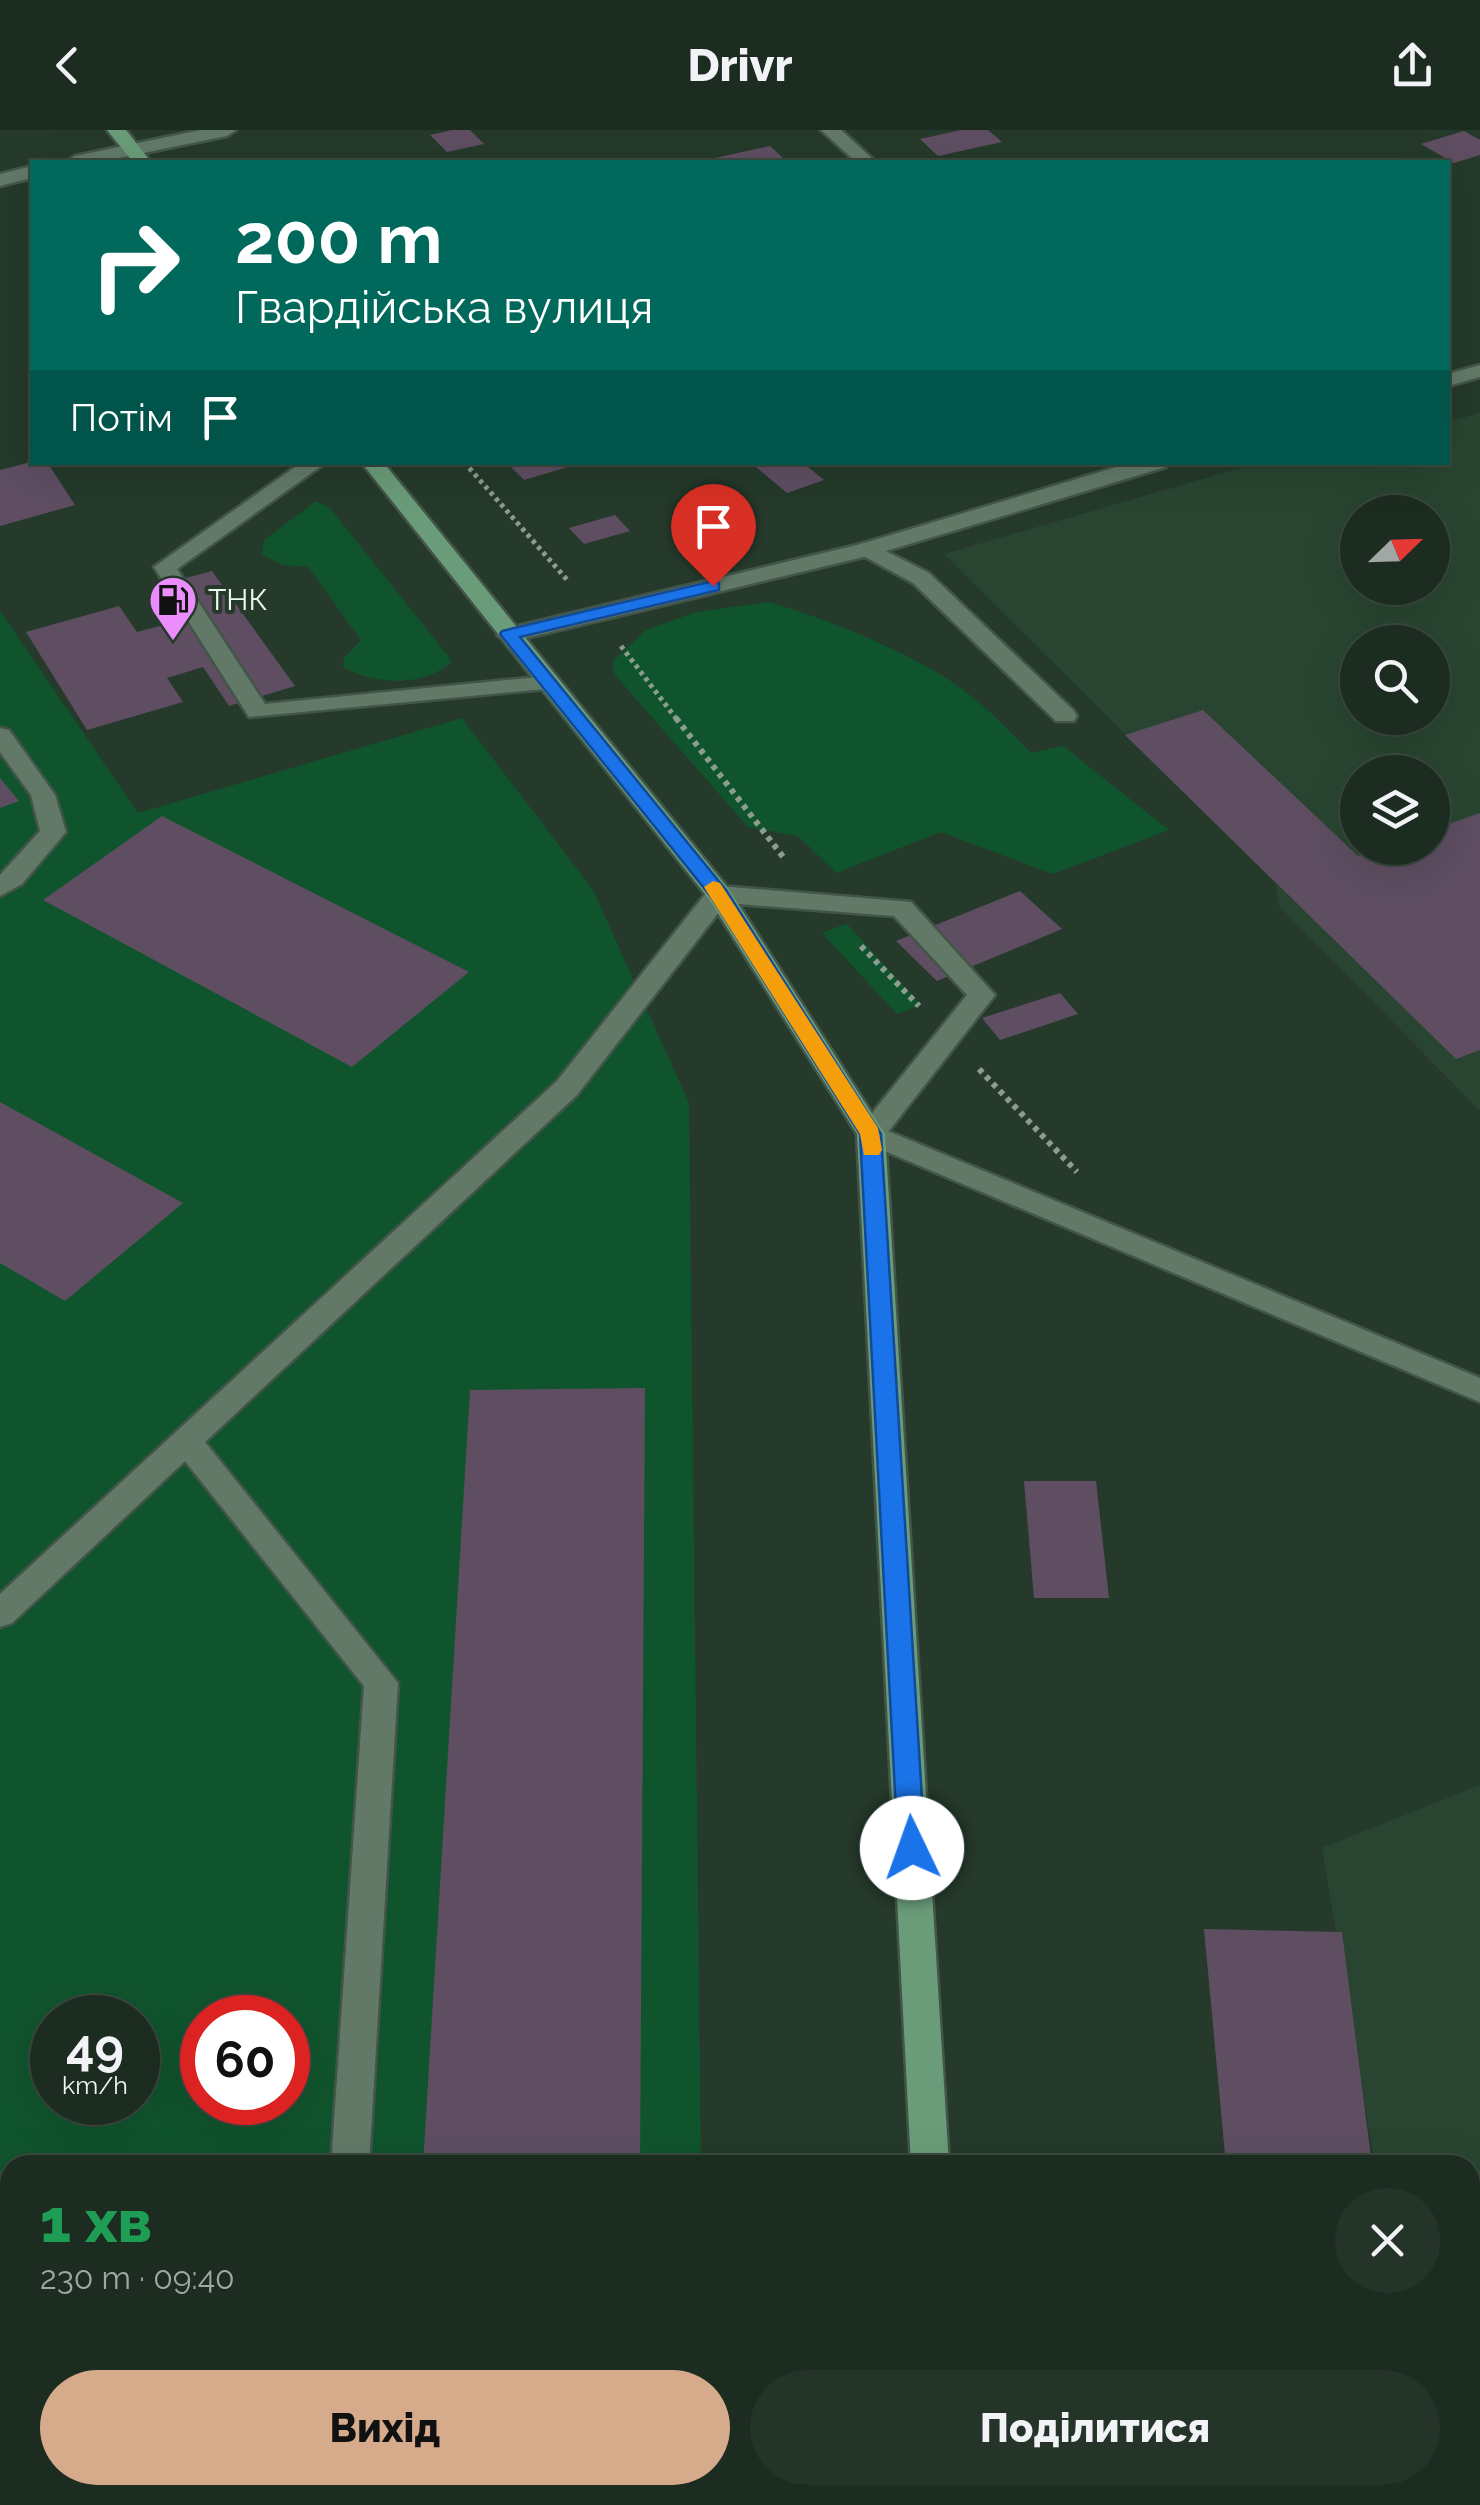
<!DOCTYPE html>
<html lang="uk">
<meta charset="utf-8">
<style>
body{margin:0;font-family:Raleway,sans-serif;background:#253429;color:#f1f3f6;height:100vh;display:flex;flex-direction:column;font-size:38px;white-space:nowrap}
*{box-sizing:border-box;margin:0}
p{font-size:32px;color:#a0a7a5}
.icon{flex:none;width:55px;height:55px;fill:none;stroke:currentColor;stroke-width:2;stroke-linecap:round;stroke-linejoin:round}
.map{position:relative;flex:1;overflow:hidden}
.side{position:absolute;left:0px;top:2025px;width:1480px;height:350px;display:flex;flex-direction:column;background:#1c2c20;border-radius:30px 30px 0 0;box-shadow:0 10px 40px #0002,0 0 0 2px #3a483e}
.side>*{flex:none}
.guide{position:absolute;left:30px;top:30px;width:1420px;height:305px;border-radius:0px;box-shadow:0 10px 40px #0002,0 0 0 2px #3a483e;background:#00695c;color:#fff;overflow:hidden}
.needle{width:65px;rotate:67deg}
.tools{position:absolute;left:1340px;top:365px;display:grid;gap:20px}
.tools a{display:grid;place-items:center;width:110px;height:110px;border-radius:50%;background:#1c2c20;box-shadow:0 10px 40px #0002,0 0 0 2px #3a483e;font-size:50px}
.speed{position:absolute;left:30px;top:1865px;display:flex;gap:20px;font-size:50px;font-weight:700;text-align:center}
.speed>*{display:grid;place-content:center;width:130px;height:130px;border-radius:50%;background:#1c2c20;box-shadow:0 10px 40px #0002,0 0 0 2px #3a483e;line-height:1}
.speed small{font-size:25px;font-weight:400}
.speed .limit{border:15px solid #d22;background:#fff;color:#111}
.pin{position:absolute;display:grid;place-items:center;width:85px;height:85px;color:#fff;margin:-102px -42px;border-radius:50% 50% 50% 0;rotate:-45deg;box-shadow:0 0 10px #0007}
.pin .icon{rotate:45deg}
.me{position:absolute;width:110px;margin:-55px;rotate:357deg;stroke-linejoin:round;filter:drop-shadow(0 0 8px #0008)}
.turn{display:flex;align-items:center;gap:35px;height:210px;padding:0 40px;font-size:45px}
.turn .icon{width:130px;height:130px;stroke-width:2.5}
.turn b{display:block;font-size:70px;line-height:85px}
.then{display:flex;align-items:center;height:95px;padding:0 40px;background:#0003;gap:20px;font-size:38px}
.round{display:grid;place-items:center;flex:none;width:105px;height:105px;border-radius:52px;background:#253429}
.summary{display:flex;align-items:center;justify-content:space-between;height:170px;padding:0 40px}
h1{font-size:60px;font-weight:800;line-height:75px;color:#1e9e55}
.button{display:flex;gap:20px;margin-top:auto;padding:20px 40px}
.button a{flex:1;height:115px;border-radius:60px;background:#d6ab8b;color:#111;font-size:40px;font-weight:800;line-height:115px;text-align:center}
.button a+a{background:#253429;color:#f1f3f6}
header{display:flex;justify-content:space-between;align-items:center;height:130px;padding:0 40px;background:#1c2c20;font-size:45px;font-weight:800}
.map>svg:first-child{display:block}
.built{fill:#294531;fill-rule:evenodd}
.green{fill:#10542d;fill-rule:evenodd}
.building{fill:#5f4e62}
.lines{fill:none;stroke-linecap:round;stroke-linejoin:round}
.lane-casing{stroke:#425548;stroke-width:5}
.street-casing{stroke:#425548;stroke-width:5}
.primary-casing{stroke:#425548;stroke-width:5}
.path-far1{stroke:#8b9c90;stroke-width:5;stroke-dasharray:4 4;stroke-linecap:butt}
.path{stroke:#8b9c90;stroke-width:6;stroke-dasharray:5 5;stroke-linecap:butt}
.lane{fill:#627968;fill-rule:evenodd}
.street{fill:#627968;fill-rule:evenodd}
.primary{fill:#6a9c79;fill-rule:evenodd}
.route{fill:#1a73e8;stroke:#114b97;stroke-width:2.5}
.slow{fill:#f59e0b}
.labels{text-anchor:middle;stroke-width:8;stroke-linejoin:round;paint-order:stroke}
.far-poi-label{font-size:30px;fill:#ebf8ee;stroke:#253a2b;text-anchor:start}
</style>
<header><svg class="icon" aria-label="back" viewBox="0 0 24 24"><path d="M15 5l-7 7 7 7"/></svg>Drivr<svg class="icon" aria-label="share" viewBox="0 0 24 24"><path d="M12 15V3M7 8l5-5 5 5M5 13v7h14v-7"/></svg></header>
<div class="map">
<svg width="1480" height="2375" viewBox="0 0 1480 2375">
<rect width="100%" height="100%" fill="#253a2b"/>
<g class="built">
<path d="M 1480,283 L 1480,981 L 1279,776 L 1276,754 L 944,424 L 1258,333 L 1448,332 L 1448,292 ZM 1358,382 L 1432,382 L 1432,458 L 1358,458 ZM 1358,512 L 1432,512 L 1432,588 L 1358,588 ZM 1358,642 L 1432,642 L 1432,718 L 1358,718 Z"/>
<path d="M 1480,1655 L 1480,2375 L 1432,2375 L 1430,2365 L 1470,2365 L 1470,2035 L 1375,2035 L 1322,1718 Z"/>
</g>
<g class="green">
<path d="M 316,371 L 330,378 L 449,527 L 451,533 C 421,557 375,555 343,537 L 344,528 L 361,510 L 308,437 L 282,435 L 262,424 L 264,410 Z"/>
<path d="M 769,472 C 824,488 902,519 949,550 C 980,570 1006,597 1031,623 L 1063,616 L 1169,700 L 1053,744 L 941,702 L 836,743 L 798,706 L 748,697 L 615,545 L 612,532 L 646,500 L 696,482 Z"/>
<path d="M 0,481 L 138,683 L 462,588 L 593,760 L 689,973 L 701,2035 L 10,2035 L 10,2365 L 705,2365 L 705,2375 L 0,2375 ZM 52,1888 L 138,1888 L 138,1972 L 52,1972 ZM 202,1888 L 288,1888 L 288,1972 L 202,1972 Z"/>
<path d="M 846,794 L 847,794 L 921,875 L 897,884 L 822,803 Z"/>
</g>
<g class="building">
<path d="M 452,0 L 470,0 L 484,14 L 447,22 L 430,5 Z"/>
<path d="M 961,0 L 988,0 L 1002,12 L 938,26 L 920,9 Z"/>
<path d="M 1464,1 L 1480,10 L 1480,25 L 1454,33 L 1421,14 Z"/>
<path d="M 770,16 L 783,28 L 763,32 L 711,29 Z"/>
<path d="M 31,332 L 47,332 L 75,375 L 0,396 L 0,340 Z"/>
<path d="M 506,332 L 564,332 L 568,337 L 524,350 Z"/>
<path d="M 750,332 L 802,332 L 824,350 L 787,363 Z"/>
<path d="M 615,385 L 630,401 L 584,414 L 569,398 Z"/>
<path d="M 212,441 L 295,556 L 229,576 L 203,537 L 167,548 L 183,572 L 87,600 L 26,502 L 119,476 L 137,502 L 175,492 L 152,457 Z"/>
<path d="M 1203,580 L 1358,726 L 1382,718 L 1432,718 L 1432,700 L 1480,683 L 1480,920 L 1456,929 L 1125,605 Z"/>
<path d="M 0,648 L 19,671 L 0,678 Z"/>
<path d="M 162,686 L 469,842 L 352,937 L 43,770 Z"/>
<path d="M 1020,761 L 1062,799 L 937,851 L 896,811 Z"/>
<path d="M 1060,863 L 1078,884 L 1000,910 L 982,888 Z"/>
<path d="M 0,972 L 183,1073 L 65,1171 L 0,1133 Z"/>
<path d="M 645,1258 L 640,2035 L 423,2035 L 470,1260 Z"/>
<path d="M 1024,1351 L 1096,1351 L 1109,1468 L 1034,1468 Z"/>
<path d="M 1204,1799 L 1342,1802 L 1372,2035 L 1226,2035 Z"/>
<path d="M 403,2365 L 638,2365 L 638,2375 L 402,2375 Z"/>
<path d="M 1258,2365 L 1416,2365 L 1417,2375 L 1259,2375 Z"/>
</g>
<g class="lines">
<g class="lane-casing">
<g id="lane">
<path d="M 1480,235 L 1480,247 L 1448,256 L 1448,244 Z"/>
<path d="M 302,332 L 327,332 L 177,439 L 265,574 L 548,546 L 556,548 L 560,553 L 556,558 L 249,587 L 154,437 Z"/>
<path d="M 868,412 L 929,443 L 1074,581 L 1077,586 L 1074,591 L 1056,591 L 913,453 L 860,424 L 857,419 L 860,414 Z"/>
<path d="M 0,598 L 9,600 L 55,665 L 66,702 L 22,754 L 0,766 L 0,745 L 40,701 L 31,665 L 0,622 Z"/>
<path d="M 719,756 L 911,772 L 995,865 L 881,1011 L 861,1011 L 857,1004 L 861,997 L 967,865 L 894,786 L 726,773 L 577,965 L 205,1312 L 398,1553 L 369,2035 L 331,2035 L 364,1556 L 185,1331 L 12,1493 L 0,1497 L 0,1464 L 557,951 L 710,758 Z"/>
<rect x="308" y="2365" width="42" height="10"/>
</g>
</g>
<g class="street-casing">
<g id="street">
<path d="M 201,0 L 236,0 L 227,6 L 99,32 L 66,32 L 75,26 Z"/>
<path d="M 821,0 L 841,0 L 876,32 L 856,32 Z"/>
<path d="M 32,36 L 32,48 L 0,56 L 0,44 Z"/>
<path d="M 1133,332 L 1168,332 L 1166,337 L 876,424 L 509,512 L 497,505 L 501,500 L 861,414 Z"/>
<path d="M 871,994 L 1480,1248 L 1480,1272 L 861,1011 L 857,1004 L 861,997 Z"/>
</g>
</g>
<g class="primary-casing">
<g id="primary">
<path d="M 107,0 L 126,0 L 151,32 L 133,32 Z"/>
<path d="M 361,332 L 383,332 L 728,758 L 885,1004 L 949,2035 L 911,2035 L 857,1004 L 709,769 Z"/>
<rect x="928" y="2365" width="42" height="10"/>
</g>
</g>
<g class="path-far1">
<path d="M 464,332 L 569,452"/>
<path d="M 621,516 L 678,591"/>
</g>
<g class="path">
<path d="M 676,588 L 784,728"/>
<path d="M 861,816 L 919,876"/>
<path d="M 979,939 L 1077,1042"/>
</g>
<use href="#lane" class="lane"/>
<use href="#street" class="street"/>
<use href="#primary" class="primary"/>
</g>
<path class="route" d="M 713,451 L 719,453 L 719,460 L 520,507 L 726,760 L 881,1004 L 925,1718 L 921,1726 L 912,1729 L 902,1726 L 898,1718 L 860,1004 L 712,768 L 500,504 L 502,501 Z"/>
<path class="slow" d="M 713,751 L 720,753 L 878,998 L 882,1020 L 879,1025 L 864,1025 L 860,1004 L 704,757 Z"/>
<defs>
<g id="fuel-pin" transform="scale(2.5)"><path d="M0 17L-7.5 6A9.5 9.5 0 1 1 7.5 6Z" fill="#eb8dfc" stroke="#253a2b"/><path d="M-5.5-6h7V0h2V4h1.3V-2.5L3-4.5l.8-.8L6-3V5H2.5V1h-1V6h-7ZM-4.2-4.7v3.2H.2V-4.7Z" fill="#111"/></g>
</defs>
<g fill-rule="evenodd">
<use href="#fuel-pin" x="173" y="470"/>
</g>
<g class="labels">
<g class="far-poi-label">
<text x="208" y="480">ТНК</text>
</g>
</g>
</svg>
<div class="tools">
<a><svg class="needle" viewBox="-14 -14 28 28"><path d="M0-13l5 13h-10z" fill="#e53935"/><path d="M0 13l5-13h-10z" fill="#a0a7a5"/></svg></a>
<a><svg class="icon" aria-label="search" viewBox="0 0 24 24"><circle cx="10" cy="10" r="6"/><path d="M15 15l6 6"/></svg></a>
<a><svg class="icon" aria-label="layers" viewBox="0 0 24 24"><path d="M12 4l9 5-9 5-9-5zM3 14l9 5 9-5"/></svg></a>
</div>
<div class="speed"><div>49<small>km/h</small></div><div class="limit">60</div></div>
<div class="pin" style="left:713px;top:456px;background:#d93025"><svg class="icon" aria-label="arrive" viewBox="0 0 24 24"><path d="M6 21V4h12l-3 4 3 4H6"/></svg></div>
<svg class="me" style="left:912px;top:1718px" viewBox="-20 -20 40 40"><circle r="19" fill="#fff"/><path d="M0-13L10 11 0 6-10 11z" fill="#1a73e8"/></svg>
<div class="guide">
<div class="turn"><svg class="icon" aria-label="right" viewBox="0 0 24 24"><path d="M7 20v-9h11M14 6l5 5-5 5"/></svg><div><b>200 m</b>Гвардійська вулиця</div></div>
<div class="then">Потім<svg class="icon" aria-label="arrive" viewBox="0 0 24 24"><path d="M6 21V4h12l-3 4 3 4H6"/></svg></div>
</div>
<section class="side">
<div class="summary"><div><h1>1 хв</h1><p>230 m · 09:40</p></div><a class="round"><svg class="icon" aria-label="close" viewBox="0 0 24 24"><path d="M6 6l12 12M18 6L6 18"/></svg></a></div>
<div class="button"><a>Вихід</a><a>Поділитися</a></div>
</section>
</div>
